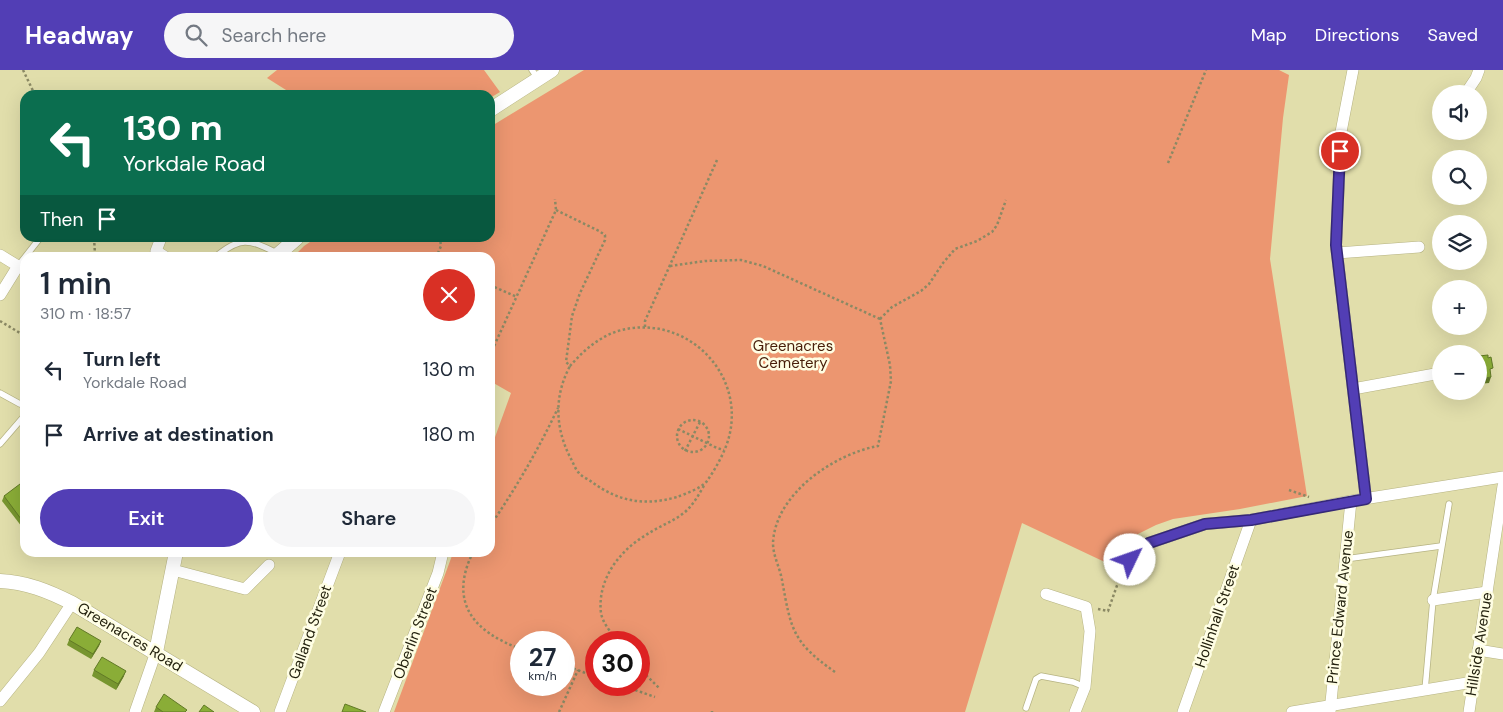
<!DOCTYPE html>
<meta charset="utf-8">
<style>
body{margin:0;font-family:"DM Sans",sans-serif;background:#f6f6f7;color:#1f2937;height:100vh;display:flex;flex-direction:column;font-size:19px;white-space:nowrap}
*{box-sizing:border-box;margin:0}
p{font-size:16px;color:#747a83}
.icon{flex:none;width:28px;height:28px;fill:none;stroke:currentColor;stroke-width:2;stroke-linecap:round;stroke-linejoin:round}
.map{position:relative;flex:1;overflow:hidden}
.details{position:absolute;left:20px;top:182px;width:475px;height:305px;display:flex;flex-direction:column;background:#fff;border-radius:15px;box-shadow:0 5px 20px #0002}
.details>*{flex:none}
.top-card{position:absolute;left:20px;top:20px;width:475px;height:152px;border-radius:15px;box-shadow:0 5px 20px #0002;background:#0b6e4f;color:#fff;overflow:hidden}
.tools{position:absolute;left:1432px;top:15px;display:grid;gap:10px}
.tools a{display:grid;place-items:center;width:55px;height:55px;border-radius:50%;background:#fff;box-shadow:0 5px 20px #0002;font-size:25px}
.speed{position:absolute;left:510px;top:561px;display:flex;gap:10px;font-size:25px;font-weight:700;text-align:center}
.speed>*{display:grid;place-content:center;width:65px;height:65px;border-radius:50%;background:#fff;box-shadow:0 5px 20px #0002;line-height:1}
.speed small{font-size:12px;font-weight:400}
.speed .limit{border:8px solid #d22;background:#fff;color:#111}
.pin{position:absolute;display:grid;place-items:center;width:42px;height:42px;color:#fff;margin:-21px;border:2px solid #fff;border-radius:50%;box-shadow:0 1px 5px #0007}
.me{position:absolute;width:55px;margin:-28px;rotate:48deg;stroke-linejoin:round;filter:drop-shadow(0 0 4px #0008)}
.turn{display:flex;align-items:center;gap:18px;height:105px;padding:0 20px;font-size:22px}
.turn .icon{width:65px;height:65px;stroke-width:2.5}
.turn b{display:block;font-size:35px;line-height:42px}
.then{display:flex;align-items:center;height:48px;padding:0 20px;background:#0003;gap:10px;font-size:19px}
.round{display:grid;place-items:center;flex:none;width:52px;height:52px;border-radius:26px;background:#f6f6f7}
.summary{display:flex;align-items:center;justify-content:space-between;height:85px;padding:0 20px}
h1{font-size:30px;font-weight:600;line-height:38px}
.primary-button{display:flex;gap:10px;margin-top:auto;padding:10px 20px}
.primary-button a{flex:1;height:58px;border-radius:30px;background:#523eb5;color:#fff;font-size:20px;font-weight:600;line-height:58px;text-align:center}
.primary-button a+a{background:#f6f6f7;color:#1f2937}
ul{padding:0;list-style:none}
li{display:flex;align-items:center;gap:15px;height:65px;padding:0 20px}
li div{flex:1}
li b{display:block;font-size:19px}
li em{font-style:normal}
header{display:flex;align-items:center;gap:30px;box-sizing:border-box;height:70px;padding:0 25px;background:#523eb5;color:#fff}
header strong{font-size:24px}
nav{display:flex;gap:28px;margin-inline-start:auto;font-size:18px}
.search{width:350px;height:45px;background:#f6f6f7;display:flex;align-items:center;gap:12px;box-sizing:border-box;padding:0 18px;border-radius:28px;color:#747a83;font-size:19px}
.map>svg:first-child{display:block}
.green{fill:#ec9670;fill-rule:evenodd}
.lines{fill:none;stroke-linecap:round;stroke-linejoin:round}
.service-casing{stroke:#b6b382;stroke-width:7}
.minor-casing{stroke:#b6b382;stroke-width:12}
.tertiary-casing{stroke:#b6b382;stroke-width:15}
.path{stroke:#8b8964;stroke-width:2.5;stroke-dasharray:2.5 2.5;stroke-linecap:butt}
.service{stroke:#fff;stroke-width:5.5}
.minor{stroke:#fff;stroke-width:11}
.tertiary{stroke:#fff;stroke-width:14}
.wall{fill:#77952f}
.shaded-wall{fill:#617926}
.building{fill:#8aad37;stroke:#617926}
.route-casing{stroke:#352876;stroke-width:12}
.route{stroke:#523eb5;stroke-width:9}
.labels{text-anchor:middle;stroke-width:5;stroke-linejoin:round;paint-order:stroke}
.park-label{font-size:15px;fill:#481e09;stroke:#fffee4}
.street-label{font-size:15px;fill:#211f0c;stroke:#fffee4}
</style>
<header>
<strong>Headway</strong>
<div class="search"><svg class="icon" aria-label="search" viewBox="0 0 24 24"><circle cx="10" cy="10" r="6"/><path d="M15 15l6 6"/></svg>Search here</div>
<nav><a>Map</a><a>Directions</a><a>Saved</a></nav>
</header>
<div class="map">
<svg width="1503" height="642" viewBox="0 0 1503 642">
<rect width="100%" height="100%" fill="#e1deab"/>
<g class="green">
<path d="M 277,0 L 484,0 L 500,22 L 490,28 L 490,25 L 294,25 L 267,8 Z"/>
<path d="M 584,0 L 1279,0 L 1289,5 L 1283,48 L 1270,189 L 1307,426 L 1240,439 L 1173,449 L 1156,455 L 1136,465 L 1109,494 L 1022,453 L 965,642 L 394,642 L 453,483 L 490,482 L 490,381 L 511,323 L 490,311 L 490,188 L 293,187 L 304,176 L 316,168 L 490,168 L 490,57 ZM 521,572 L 564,572 L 564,615 L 521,615 ZM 596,572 L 639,572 L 639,615 L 596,615 Z"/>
</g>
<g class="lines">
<g class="service-casing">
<g id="service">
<path d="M 532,0 L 538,9"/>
<path d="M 214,188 C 241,166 248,169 277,183"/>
<path d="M 18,196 L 40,168"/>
<path d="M 0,323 L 20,334"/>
<path d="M 0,374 L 25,345"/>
<path d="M 1345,489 L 1441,476"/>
<path d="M 1425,620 L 1433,530 L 1449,434"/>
<path d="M 1026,638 L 1036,609 L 1041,606 L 1073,612 L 1085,617"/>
</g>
</g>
<g class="minor-casing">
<g id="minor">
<path d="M 1353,0 L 1341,62 L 1336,175 L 1366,429"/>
<path d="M 1466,23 L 1476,8 L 1479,0"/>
<path d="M 161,168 L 156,181 L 167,188"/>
<path d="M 1337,183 L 1419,177"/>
<path d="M 0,185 L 18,196 L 0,225"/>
<path d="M 1353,319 L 1435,304"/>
<path d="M 1130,490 L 1149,473 L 1205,454 L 1251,450 L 1351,431 L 1503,407"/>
<path d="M 173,500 L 245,519 L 269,495"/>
<path d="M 1046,524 L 1086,537 L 1090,561 L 1085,617 L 1075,642"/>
<path d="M 1433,530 L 1487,522"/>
<path d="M 1478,580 L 1503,584"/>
<path d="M 0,631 L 39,583 L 72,533"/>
<path d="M 135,642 L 156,582"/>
<path d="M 280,642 L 340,482"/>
<path d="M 384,642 L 438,503 L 443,482"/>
<path d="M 1183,642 L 1251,450"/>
<path d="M 1292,642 L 1473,612"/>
<path d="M 1330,642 L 1351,431"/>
<path d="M 1469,642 L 1503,416"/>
</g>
</g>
<g class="tertiary-casing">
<g id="tertiary">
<path d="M 490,40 L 552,0"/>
<path d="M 274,188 L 297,168"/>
<path d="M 0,511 C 26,512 48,521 72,533 L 253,642"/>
<path d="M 156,582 L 176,482"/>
</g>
</g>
<g class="path">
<path d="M 23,0 L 35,25"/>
<path d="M 1168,93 L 1206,0"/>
<path d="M 556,140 L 599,161 L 605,165 L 605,170 L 580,223 L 572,246 L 566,292 L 570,296 C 583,281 599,267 618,261 C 683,242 746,301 729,367 C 725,382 716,398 707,411 C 702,418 685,424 677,427 C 645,436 619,432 592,412 C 588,409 582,407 579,403 C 575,399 573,392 570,387 C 555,357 554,326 570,296"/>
<path d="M 94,168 L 95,184 L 98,188"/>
<path d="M 436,188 L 441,176 L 440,168"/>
<path d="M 670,196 L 705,191 L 741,190 L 763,196 L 880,249"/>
<path d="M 490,215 L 517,227"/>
<path d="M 880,249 L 892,237 L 921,221 L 929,214 L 943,193 L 955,179 L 977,171 L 992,162 L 997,155 L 1006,130"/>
<path d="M 0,251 L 25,266"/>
<path d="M 645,257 L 645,251 L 717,90"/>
<path d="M 490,285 L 556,140 L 555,129"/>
<circle cx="693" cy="366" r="16"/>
<path d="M 678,359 L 717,378 L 724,380"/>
<path d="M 685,381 L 700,352"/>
<path d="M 1289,420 L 1309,427"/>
<path d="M 490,456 C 516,418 538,380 558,338"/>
<path d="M 473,482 C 448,533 474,562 521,579"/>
<path d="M 1098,539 L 1108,541 L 1120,507 L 1124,500"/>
<path d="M 619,572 C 612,564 603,554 601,543 C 597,510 619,481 646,465 C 659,456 673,452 685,442 C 694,434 699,424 705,414"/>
<path d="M 564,595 L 596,607"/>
<path d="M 639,598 L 659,618"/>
<path d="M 835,602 C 792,572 791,559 782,510 C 780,498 773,486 773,473 C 775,424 834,384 878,376 L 891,311 L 890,295 L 880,249"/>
<path d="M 621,615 L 655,627"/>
<path d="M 559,642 L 578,600"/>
<path d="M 712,642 L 712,641"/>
</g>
<use href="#service" class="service"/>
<use href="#minor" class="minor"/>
<use href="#tertiary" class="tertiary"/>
</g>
<g class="wall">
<path d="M 25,413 L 25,455 L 22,457 L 2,431 L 4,426 Z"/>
<path d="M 69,570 L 101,571 L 99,576 L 91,589 L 67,575 Z"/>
<path d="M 94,600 L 124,606 L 116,620 L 92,606 Z"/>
<path d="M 156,637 L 186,642 L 154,642 Z"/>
</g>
<g class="shaded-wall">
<path d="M 1491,307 L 1489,313 L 1479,314 L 1479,309 Z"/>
<path d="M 101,571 L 99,576 L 91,589 L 93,584 Z"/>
<path d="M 126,601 L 124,606 L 116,620 L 118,614 Z"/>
</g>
<g class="building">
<path d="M 1488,285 L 1488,288 L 1491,287 L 1493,298 L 1490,299 L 1491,307 L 1479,309 L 1479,286 Z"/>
<path d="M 24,411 L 25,413 L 25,452 L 24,453 L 4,426 Z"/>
<path d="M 77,557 L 101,571 L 93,584 L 69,570 Z"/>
<path d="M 102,587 L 126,601 L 118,614 L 94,600 Z"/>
<path d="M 164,624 L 187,640 L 185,642 L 163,642 L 156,637 Z"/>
<path d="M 345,634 L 366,642 L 342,642 Z"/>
<path d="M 204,635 L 214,642 L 199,642 Z"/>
</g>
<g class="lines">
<g class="route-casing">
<path id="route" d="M 1130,490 L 1149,473 L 1205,454 L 1251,450 L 1366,429 L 1336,175 L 1340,81"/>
</g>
<use href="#route" class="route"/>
</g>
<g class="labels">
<g class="park-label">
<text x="793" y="281">Greenacres<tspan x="793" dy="17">Cemetery</tspan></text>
</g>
<g class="street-label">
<text transform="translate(1340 537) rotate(-84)" y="5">Prince Edward Avenue</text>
<text transform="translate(1217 546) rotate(-71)" y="5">Hollinhall Street</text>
<text transform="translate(310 562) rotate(-70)" y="5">Galland Street</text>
<text transform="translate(415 563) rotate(-69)" y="5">Oberlin Street</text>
<text transform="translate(130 567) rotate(31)" y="5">Greenacres Road</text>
<text transform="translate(1479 574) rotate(-81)" y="5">Hillside Avenue</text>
</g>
</g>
</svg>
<div class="tools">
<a><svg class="icon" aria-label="sound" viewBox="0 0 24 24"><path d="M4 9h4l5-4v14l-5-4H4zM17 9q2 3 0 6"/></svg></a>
<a><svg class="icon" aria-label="search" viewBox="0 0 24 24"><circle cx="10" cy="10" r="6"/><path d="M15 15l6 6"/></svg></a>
<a><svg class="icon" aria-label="layers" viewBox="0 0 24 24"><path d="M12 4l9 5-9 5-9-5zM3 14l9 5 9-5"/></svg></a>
<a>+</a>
<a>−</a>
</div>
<div class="speed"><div>27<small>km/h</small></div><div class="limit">30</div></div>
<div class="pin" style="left:1340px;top:81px;background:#d93025"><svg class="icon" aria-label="arrive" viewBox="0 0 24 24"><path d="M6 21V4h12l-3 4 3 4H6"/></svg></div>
<svg class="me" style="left:1130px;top:490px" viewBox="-20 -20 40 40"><circle r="19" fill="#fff"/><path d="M0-13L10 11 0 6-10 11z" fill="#523eb5"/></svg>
<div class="top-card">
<div class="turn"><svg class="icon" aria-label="left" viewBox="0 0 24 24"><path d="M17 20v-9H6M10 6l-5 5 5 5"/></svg><div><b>130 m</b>Yorkdale Road</div></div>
<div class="then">Then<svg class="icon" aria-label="arrive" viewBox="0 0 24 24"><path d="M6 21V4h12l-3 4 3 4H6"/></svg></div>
</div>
<section class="details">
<div class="summary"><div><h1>1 min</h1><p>310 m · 18:57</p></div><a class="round" style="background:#d93025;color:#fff"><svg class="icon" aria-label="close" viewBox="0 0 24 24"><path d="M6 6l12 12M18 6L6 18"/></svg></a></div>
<ul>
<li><svg class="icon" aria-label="left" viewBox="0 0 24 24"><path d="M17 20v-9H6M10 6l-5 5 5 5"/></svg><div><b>Turn left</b><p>Yorkdale Road</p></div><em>130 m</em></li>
<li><svg class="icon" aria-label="arrive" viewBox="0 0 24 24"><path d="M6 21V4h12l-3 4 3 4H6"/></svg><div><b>Arrive at destination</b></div><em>180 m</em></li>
</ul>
<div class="primary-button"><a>Exit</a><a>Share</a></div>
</section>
</div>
